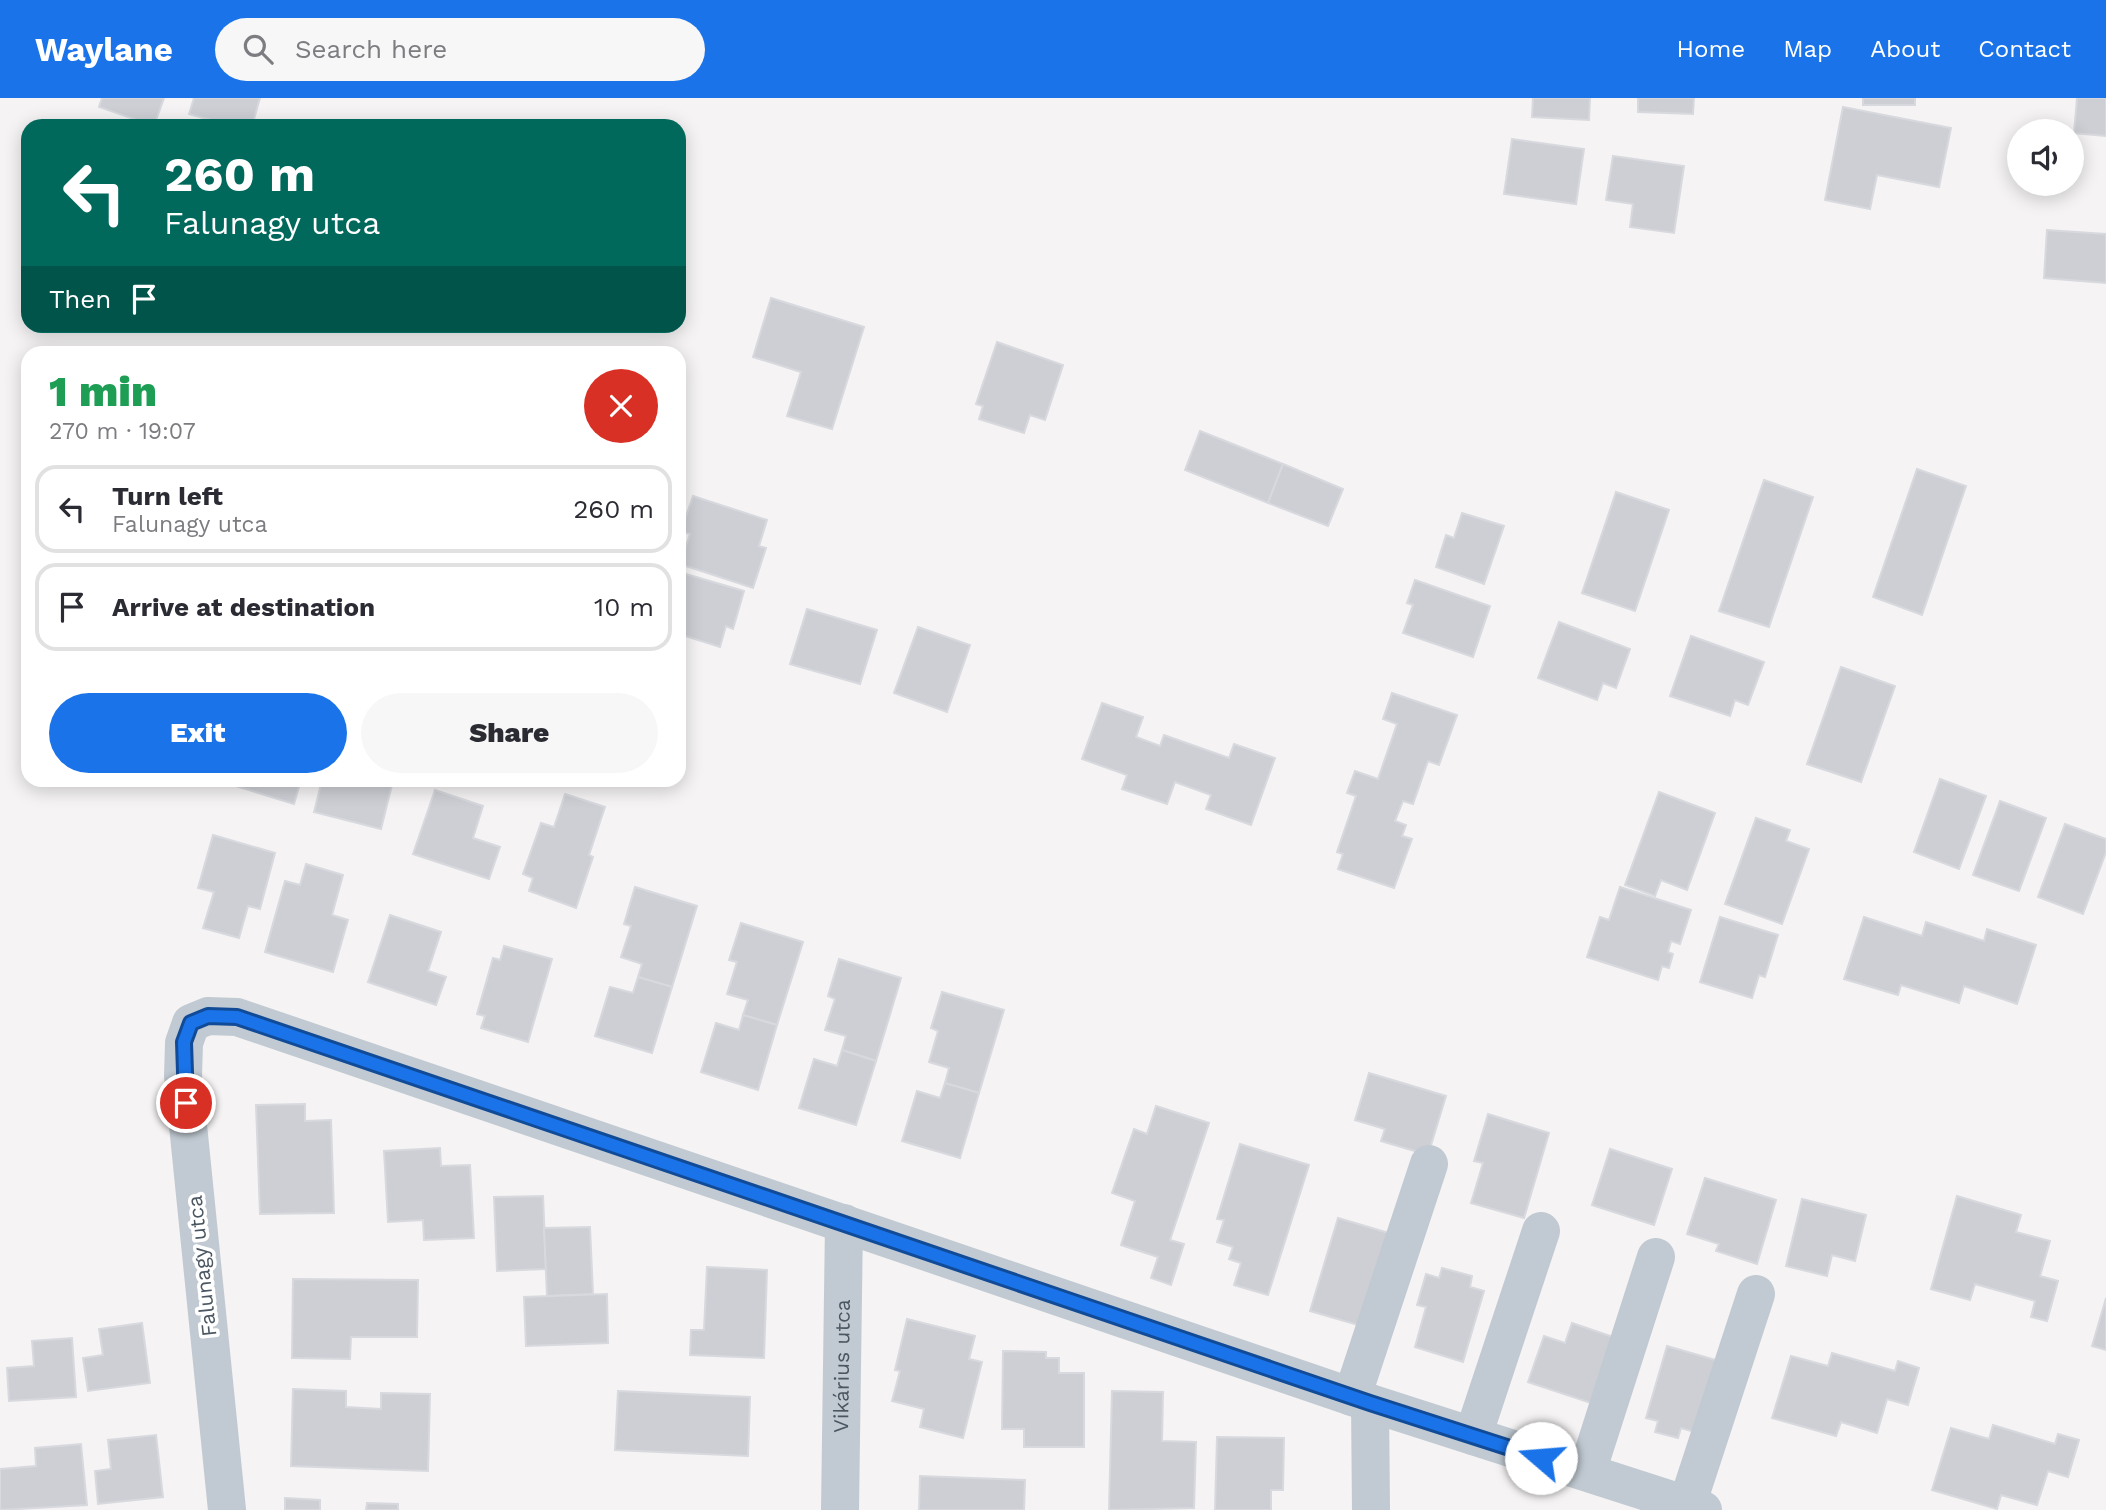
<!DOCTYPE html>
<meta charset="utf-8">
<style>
body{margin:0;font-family:"Work Sans",sans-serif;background:#f7f7f7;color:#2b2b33;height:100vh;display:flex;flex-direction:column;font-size:26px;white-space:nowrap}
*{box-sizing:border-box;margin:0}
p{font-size:23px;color:#7c7c81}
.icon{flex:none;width:38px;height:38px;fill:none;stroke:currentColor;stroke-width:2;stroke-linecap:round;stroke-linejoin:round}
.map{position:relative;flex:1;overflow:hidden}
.side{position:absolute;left:21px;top:248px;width:665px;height:441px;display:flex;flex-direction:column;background:#fff;border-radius:21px;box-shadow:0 4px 18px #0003}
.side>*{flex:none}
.banner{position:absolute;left:21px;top:21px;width:665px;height:214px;border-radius:21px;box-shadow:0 4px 18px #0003;background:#00695c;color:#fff;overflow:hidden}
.buttons{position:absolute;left:2007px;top:21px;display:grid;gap:14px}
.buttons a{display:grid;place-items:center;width:77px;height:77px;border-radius:50%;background:#fff;box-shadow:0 4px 18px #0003;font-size:35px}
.pin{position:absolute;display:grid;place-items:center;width:60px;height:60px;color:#fff;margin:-30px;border:4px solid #fff;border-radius:50%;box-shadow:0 2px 7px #0007}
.me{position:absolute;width:77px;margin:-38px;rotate:288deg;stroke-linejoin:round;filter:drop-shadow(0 0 5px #0008)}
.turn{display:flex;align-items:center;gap:24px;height:147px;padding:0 28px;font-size:32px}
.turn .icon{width:91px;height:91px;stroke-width:2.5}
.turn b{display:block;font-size:49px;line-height:60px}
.then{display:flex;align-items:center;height:66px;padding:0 28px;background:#0003;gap:14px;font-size:26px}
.round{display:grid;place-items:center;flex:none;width:74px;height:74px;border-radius:37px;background:#f7f7f7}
.overview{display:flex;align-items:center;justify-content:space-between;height:119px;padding:0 28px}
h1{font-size:42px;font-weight:800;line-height:52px;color:#1e9e55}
.cta{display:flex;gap:14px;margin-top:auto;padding:14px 28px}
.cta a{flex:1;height:80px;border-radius:42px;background:#1a73e8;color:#fff;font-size:28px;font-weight:800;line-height:80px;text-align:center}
.cta a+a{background:#f7f7f7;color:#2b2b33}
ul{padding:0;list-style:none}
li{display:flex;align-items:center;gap:21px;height:88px;margin:0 14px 10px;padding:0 14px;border:4px solid #e1e1e2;border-radius:21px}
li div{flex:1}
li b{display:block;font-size:26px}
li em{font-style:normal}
header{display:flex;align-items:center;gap:42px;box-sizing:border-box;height:98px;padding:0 35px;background:#1a73e8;color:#fff}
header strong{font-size:33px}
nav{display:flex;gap:38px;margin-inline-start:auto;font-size:24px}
.search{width:490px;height:63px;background:#f7f7f7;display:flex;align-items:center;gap:18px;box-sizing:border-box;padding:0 24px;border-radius:38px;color:#7c7c81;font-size:26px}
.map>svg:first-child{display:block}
.building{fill:#cdcfd5;stroke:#d7d9de;stroke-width:2}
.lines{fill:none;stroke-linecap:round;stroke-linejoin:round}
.minor{stroke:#c1cad2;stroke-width:38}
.route-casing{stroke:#114b97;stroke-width:18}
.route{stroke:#1a73e8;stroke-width:12}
.labels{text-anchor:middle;stroke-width:7;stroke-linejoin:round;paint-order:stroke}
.street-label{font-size:21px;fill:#4a5661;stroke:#fff}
</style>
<header>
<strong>Waylane</strong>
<div class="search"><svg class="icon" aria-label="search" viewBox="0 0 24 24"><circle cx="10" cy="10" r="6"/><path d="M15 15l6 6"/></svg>Search here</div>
<nav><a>Home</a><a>Map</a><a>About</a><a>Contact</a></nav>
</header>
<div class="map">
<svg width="2106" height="1412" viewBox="0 0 2106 1412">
<rect width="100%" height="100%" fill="#f5f3f3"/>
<g class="building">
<path d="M 102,0 L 164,0 L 154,28 L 99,9 Z"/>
<path d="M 194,0 L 260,0 L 252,28 L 233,28 L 189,16 Z"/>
<path d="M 1533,0 L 1590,0 L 1589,22 L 1532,19 Z"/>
<path d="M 1638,0 L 1694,0 L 1693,16 L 1638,14 Z"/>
<rect x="1863" y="0" width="52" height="7"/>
<path d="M 2077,0 L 2106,0 L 2106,38 L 2074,35 Z"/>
<path d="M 1843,9 L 1951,30 L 1939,89 L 1877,77 L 1870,111 L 1825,102 Z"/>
<path d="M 1512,41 L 1584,51 L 1576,106 L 1504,96 Z"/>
<path d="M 1613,58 L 1684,68 L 1674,135 L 1630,129 L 1633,106 L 1606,102 Z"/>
<path d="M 2047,132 L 2106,136 L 2106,185 L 2044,180 Z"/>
<path d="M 771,200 L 864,229 L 832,331 L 787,318 L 801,274 L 753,259 Z"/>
<path d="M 997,244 L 1063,267 L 1045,322 L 1030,317 L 1024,335 L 979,321 L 983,308 L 976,306 Z"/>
<path d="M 1200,333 L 1283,366 L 1268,405 L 1185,372 Z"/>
<path d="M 1283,366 L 1343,391 L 1328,428 L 1268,405 Z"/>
<path d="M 1917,371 L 1966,388 L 1922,517 L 1873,499 Z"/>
<path d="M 1764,382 L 1813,399 L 1769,529 L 1719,513 Z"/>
<path d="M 1616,394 L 1669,412 L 1635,513 L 1582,495 Z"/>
<path d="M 693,398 L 767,422 L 759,448 L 766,450 L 753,490 L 680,466 L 690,436 L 681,433 Z"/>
<path d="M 1462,415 L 1504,428 L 1484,486 L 1436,469 L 1446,437 L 1454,440 Z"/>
<path d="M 679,474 L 744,493 L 733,531 L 726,528 L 720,549 L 679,536 Z"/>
<path d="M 1415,482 L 1490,508 L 1473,559 L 1403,535 L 1413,507 L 1407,505 Z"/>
<path d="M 807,511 L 877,532 L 860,586 L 790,566 Z"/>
<path d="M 1559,524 L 1630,551 L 1616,590 L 1603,585 L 1597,602 L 1538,580 Z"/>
<path d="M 918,529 L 970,547 L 947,614 L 894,595 Z"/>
<path d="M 1691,538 L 1764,564 L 1748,607 L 1735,602 L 1730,618 L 1670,598 Z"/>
<path d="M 1841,569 L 1895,588 L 1861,684 L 1807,666 Z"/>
<path d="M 1392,595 L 1457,617 L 1439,667 L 1428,663 L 1413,706 L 1403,703 L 1395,723 L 1406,727 L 1402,738 L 1412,741 L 1394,790 L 1338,771 L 1343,756 L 1337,754 L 1356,698 L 1347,695 L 1355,673 L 1378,681 L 1397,626 L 1383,621 Z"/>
<path d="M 1102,605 L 1143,619 L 1136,639 L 1160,648 L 1164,637 L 1229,660 L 1234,646 L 1275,660 L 1251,727 L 1206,711 L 1211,697 L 1175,684 L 1167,706 L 1122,691 L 1127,677 L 1082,661 Z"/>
<path d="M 1940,681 L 1986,698 L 1959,771 L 1914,754 Z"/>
<path d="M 238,682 L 301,682 L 294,706 L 236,688 Z"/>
<path d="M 322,682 L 393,683 L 381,731 L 314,714 Z"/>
<path d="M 435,692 L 483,708 L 473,740 L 500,749 L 489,781 L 413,756 Z"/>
<path d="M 1659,694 L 1715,715 L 1687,792 L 1661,782 L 1655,798 L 1625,787 Z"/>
<path d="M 565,696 L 605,709 L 589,757 L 593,759 L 576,810 L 529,793 L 533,780 L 523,776 L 541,725 L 554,729 Z"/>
<path d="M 2000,703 L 2046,720 L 2019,793 L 1973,777 Z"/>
<path d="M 1756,720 L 1790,732 L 1786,743 L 1809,751 L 1782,826 L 1725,806 Z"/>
<path d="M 2065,726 L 2106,741 L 2106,754 L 2083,816 L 2038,799 Z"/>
<path d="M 213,737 L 275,755 L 260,811 L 248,808 L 239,840 L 203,830 L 214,794 L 198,790 Z"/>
<path d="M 306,766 L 343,777 L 332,817 L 348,822 L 333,874 L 265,854 L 285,783 L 300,787 Z"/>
<path d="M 635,789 L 697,808 L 672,889 L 638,879 L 642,866 L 621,859 L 631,828 L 624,826 Z"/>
<path d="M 1620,789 L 1691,812 L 1680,846 L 1671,843 L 1668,854 L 1673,856 L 1669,870 L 1662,868 L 1658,882 L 1587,859 L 1600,819 L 1609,822 Z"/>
<path d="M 390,817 L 441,834 L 428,873 L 446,879 L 436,907 L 368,884 Z"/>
<path d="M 1720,819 L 1778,837 L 1765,879 L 1759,877 L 1752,900 L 1700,884 Z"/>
<path d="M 1864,819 L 1922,838 L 1926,824 L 1984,843 L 1987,831 L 2036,847 L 2017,906 L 1964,888 L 1959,905 L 1901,887 L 1898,897 L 1844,881 Z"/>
<path d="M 741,825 L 803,844 L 777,927 L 743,917 L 748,902 L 727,896 L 737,864 L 729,862 Z"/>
<path d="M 504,848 L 552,861 L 528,944 L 481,930 L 485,918 L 477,916 L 493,860 L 500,862 Z"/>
<path d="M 839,861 L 901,880 L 876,963 L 842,952 L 846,938 L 825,932 L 835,901 L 828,898 Z"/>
<path d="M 638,879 L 672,889 L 652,955 L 595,938 L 610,889 L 633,895 Z"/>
<path d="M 942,894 L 1004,912 L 979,995 L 945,985 L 949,970 L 929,964 L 938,933 L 931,930 Z"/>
<path d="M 743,917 L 777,927 L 758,992 L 701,974 L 716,925 L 739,932 Z"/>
<path d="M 842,952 L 876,963 L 856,1027 L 799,1010 L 814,961 L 837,968 Z"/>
<path d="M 1369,975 L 1446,998 L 1428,1057 L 1381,1043 L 1385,1031 L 1355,1022 Z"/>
<path d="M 945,985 L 979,995 L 960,1060 L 902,1043 L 917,993 L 940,1000 Z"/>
<path d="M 305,1006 L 305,1023 L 331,1022 L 334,1115 L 260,1116 L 256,1007 Z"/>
<path d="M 1156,1008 L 1209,1025 L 1170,1142 L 1184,1146 L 1171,1187 L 1151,1180 L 1158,1159 L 1121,1147 L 1135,1103 L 1112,1095 L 1134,1031 L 1147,1036 Z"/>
<path d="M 1488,1016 L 1549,1035 L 1524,1120 L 1471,1105 L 1483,1065 L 1474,1063 Z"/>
<path d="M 1240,1046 L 1309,1067 L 1268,1197 L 1234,1187 L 1241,1165 L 1229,1161 L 1233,1149 L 1217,1144 L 1224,1122 L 1217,1121 Z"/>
<path d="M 440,1050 L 441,1068 L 470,1067 L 474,1140 L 424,1142 L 423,1122 L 388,1124 L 384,1053 Z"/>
<path d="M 1610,1051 L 1672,1071 L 1654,1127 L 1592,1107 Z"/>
<path d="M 1705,1080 L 1776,1102 L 1757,1166 L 1716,1153 L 1719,1146 L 1687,1136 Z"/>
<path d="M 543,1098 L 546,1171 L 497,1173 L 494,1099 Z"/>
<path d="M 1957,1098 L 2021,1117 L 2016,1134 L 2050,1143 L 2040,1178 L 2058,1183 L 2047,1223 L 2031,1219 L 2035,1203 L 1975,1186 L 1970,1202 L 1931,1191 Z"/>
<path d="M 1802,1101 L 1866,1117 L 1855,1163 L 1832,1157 L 1827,1178 L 1786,1168 Z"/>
<path d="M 1338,1120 L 1392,1136 L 1365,1229 L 1310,1213 Z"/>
<path d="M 590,1129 L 593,1196 L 547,1198 L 544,1130 Z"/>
<path d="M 707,1169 L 767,1172 L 764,1260 L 690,1257 L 691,1232 L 704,1232 Z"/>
<path d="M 1442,1170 L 1472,1178 L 1470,1189 L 1484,1193 L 1463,1264 L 1415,1249 L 1426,1209 L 1417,1207 L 1426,1176 L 1439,1180 Z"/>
<path d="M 293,1181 L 418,1182 L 417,1239 L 351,1239 L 350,1261 L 292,1260 Z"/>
<path d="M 607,1196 L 608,1245 L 526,1248 L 524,1199 Z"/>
<path d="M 2106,1200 L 2106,1252 L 2092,1248 Z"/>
<path d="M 907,1221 L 975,1238 L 969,1261 L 982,1264 L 963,1340 L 920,1329 L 924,1311 L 892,1303 L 900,1273 L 895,1272 Z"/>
<path d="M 142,1225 L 150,1285 L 88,1293 L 83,1260 L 103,1257 L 99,1231 Z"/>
<path d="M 1572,1225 L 1616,1240 L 1594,1306 L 1528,1284 L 1544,1238 L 1565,1245 Z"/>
<path d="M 72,1240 L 76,1299 L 9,1303 L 7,1270 L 34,1268 L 32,1243 Z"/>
<path d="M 1667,1248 L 1719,1263 L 1698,1335 L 1681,1330 L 1678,1340 L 1655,1334 L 1658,1323 L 1646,1320 Z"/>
<path d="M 1003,1253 L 1046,1254 L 1046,1260 L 1059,1260 L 1059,1275 L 1084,1275 L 1084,1349 L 1024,1349 L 1024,1331 L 1002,1331 Z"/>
<path d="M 1832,1255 L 1895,1273 L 1898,1263 L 1919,1270 L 1908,1307 L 1887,1301 L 1877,1335 L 1841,1324 L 1836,1338 L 1772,1320 L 1791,1258 L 1828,1268 Z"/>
<path d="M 293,1291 L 346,1293 L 346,1309 L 381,1311 L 381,1295 L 430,1296 L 428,1373 L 291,1368 Z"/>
<path d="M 618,1293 L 750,1299 L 748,1358 L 615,1352 Z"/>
<path d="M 1112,1293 L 1163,1294 L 1162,1343 L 1196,1344 L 1194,1410 L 1109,1412 Z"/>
<path d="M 1993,1327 L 2055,1346 L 2058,1336 L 2079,1342 L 2068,1379 L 2048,1373 L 2037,1407 L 2001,1397 L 1997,1411 L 1932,1392 L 1951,1330 L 1989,1341 Z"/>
<path d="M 156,1337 L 163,1399 L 98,1406 L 95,1373 L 111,1371 L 108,1342 Z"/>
<path d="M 1217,1339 L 1284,1340 L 1283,1392 L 1271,1392 L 1271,1412 L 1215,1412 Z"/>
<path d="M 81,1346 L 87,1407 L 0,1412 L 0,1371 L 36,1368 L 35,1350 Z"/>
<path d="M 920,1378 L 1025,1382 L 1024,1412 L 919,1412 Z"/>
<path d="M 285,1400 L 320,1402 L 320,1412 L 285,1412 Z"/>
<path d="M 367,1405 L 398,1406 L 398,1412 L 366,1412 Z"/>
</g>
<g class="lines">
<g class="minor">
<path d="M 1352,1299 L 1429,1066"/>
<path d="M 1370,1305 L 1371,1412"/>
<path d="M 1473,1338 L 1541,1133"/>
<path d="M 1587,1374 L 1656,1159"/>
<path d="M 1687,1407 L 1756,1196"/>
<path d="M 227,1412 L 183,978 L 184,945 L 191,925 L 208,918 L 237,919 L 1370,1305 L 1703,1412"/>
<path id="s1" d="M 840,1412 L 844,1125"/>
</g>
</g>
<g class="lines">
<g class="route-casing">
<path id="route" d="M 186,1005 L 184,944 L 191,925 L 208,918 L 237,919 L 1370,1305 L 1541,1360"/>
</g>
<use href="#route" class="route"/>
</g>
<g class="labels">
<g class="street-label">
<text transform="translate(202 1168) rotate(-96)" y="7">Falunagy utca</text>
<text dy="7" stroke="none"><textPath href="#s1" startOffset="144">Vikárius utca</textPath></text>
</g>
</g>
</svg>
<div class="buttons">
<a><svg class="icon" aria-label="sound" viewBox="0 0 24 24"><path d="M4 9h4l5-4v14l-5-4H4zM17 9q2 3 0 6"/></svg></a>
</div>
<div class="pin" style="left:186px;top:1005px;background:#d93025"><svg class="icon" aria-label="arrive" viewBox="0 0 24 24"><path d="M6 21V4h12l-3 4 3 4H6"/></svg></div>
<svg class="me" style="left:1541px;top:1360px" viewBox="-20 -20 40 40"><circle r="19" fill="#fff"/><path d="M0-13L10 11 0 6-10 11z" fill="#1a73e8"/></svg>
<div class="banner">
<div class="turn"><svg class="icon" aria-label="left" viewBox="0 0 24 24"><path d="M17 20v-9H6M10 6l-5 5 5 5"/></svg><div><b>260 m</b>Falunagy utca</div></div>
<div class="then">Then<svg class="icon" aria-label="arrive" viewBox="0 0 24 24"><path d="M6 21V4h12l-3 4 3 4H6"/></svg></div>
</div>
<section class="side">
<div class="overview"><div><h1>1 min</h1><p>270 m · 19:07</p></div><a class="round" style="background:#d93025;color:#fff"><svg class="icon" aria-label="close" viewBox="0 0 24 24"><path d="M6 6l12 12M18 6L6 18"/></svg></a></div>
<ul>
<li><svg class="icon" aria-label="left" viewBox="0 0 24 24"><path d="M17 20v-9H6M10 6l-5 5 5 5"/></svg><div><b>Turn left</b><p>Falunagy utca</p></div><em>260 m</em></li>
<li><svg class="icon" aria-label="arrive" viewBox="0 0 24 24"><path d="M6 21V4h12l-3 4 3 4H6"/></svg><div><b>Arrive at destination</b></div><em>10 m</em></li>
</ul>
<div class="cta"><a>Exit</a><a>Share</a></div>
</section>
</div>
